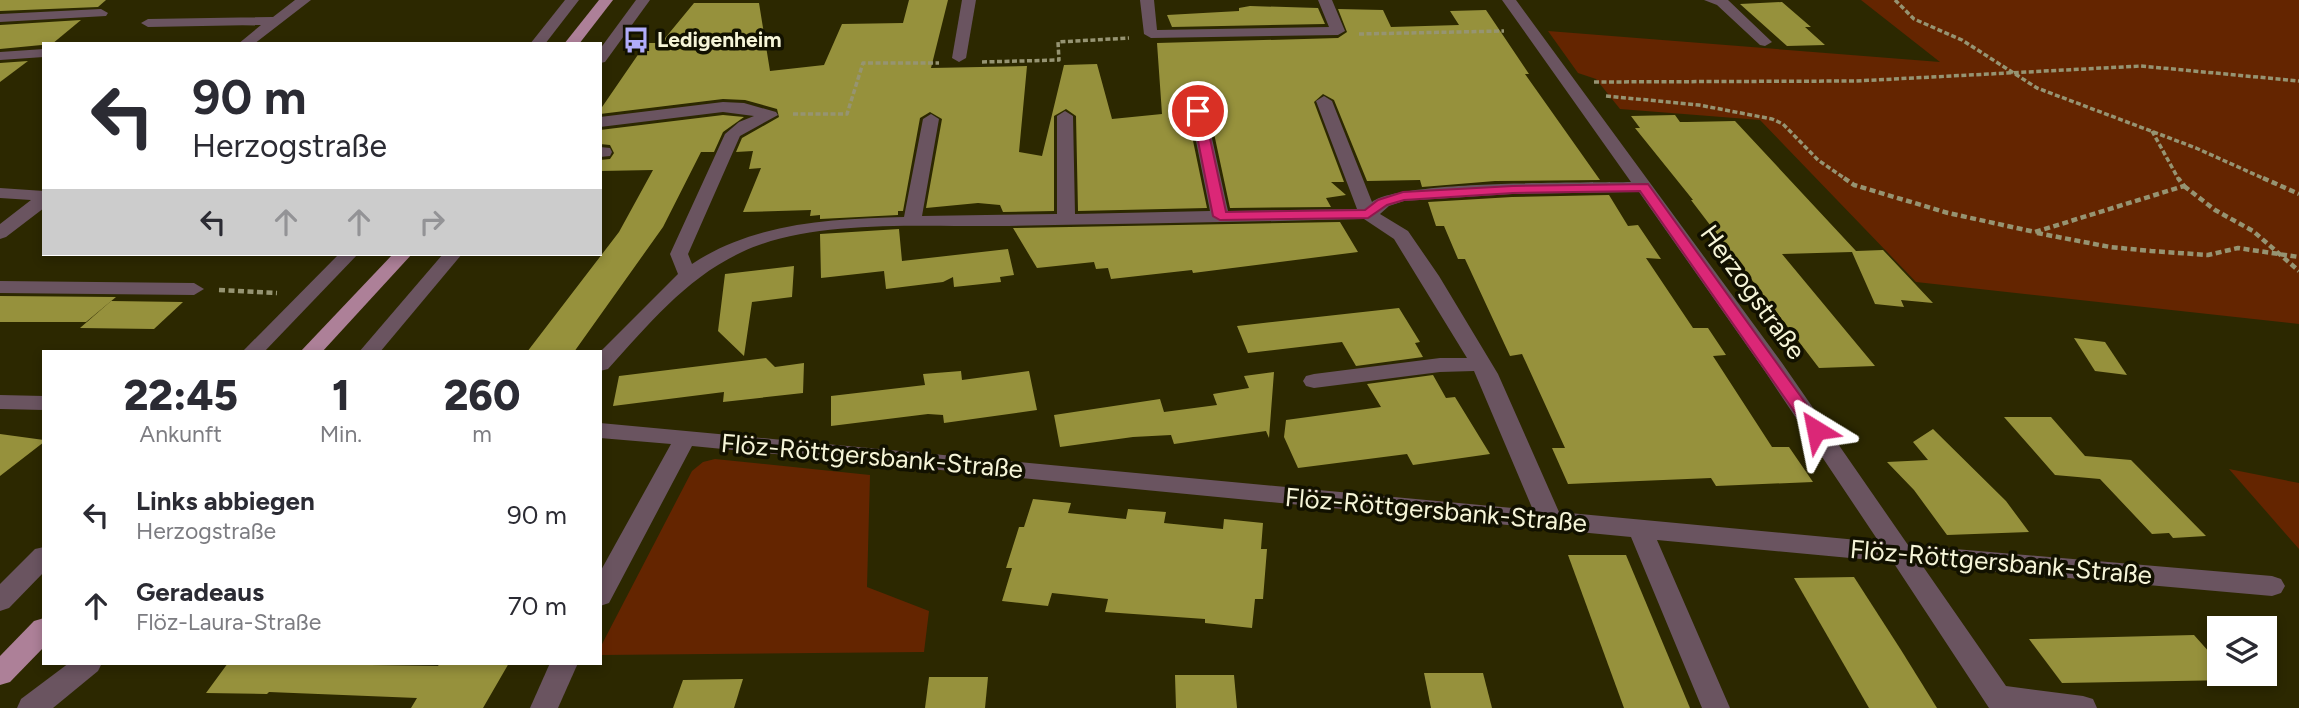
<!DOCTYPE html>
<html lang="de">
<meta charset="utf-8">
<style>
body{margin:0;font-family:Figtree,sans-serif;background:#f2f2f3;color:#2b2b33;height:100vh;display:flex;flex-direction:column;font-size:26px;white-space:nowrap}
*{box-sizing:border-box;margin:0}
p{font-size:23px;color:#7c7c81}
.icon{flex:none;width:38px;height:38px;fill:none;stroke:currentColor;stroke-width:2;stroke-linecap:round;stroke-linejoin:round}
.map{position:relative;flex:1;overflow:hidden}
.sheet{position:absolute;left:42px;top:350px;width:560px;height:315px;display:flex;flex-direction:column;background:#fff;border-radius:0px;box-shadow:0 4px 10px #0003}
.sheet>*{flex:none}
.guide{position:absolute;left:42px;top:42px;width:560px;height:214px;border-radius:0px;box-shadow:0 4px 10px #0003;background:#fff;color:#2b2b33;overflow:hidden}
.fabs{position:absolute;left:2207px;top:616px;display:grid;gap:14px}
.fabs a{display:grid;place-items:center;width:70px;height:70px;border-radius:0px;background:#fff;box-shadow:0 4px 10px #0003;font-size:35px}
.pin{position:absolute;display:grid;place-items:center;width:60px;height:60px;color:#fff;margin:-30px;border:4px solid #fff;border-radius:50%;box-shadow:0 2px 7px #0007}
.me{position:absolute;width:77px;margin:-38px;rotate:325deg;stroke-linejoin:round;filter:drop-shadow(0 0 5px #0008)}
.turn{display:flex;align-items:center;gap:24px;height:147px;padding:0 35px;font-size:32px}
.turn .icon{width:91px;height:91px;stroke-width:2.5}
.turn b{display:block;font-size:49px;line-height:60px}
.lanes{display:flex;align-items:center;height:66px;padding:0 35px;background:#0003;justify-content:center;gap:35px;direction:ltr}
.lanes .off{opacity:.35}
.eta{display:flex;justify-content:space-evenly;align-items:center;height:119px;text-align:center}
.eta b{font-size:42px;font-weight:800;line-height:49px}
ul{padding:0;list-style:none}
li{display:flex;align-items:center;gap:21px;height:91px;padding:0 35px}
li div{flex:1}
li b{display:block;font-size:26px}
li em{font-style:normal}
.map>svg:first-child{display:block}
.green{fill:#642500}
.building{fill:#96913c}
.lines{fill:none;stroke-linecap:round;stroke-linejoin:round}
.path-far1{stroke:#969472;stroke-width:3.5;stroke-dasharray:5 2.5;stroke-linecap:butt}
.path{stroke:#969472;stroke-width:4.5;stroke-dasharray:6 3.5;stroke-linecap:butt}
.minor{fill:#6a5460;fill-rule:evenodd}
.major{fill:#ad8098;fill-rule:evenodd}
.route{fill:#db2777;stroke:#8e194d;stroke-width:2}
.labels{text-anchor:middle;stroke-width:7;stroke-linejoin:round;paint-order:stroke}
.far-poi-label{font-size:21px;font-weight:bold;fill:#f6f5d8;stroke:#121100;text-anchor:start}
.street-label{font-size:26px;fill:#f6f5d8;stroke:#121100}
</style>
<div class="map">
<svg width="2299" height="708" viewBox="0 0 2299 708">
<rect width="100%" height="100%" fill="#2c2800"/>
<g class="green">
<path d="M 1861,0 L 2299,0 L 2299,324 L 1916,282 L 1760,120 L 1620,109 L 1596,79 L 1578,73 L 1548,31 L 1940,62 Z"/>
<path d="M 715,459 L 870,475 L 867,587 L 929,611 L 924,652 L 600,655 L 600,648 L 692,471 L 703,462 Z"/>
<path d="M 2229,469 L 2299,483 L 2299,549 Z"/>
</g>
<g class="building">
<path d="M 0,0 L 106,0 L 98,7 L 0,11 Z"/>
<path d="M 909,0 L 948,0 L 931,68 L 1027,66 L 1019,152 L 1042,156 L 1064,65 L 1097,64 L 1112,119 L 1162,114 L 1157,43 L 1338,38 L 1347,32 L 1338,9 L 1383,10 L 1391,27 L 1459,25 L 1450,11 L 1486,10 L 1529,74 L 1525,74 L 1600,180 L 1495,181 L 1422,187 L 1420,180 L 1367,181 L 1334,100 L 1323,94 L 1314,102 L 1344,182 L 1331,182 L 1346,195 L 1326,198 L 1331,207 L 1230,208 L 1209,110 L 1197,104 L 1187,112 L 1207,208 L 1078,211 L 1076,116 L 1066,109 L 1054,116 L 1054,211 L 1003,212 L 1000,205 L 978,203 L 926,208 L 942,119 L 930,112 L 920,118 L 903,211 L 898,211 L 898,215 L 820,219 L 820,215 L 810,216 L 811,210 L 743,212 L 761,168 L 749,169 L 753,151 L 736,152 L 742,138 L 779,117 L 777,109 L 745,100 L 723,99 L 600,114 L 600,110 L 646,43 L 661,43 L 694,3 L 759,3 L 770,71 L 824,65 L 842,24 L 903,23 Z"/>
<path d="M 1782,2 L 1811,27 L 1805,27 L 1825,45 L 1787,46 L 1740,4 Z"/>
<path d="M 1250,6 L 1318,8 L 1325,24 L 1172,27 L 1167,15 L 1239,11 L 1239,8 Z"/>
<path d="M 81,20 L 52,44 L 0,49 L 0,25 Z"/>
<path d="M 28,61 L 0,82 L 0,63 Z"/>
<path d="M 723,115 L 744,117 L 723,132 L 714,152 L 701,152 L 663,227 L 574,352 L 527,352 L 619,232 L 653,170 L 600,171 L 600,160 L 610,159 L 614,153 L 610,145 L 600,144 L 600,130 Z"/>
<path d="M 1675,115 L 1680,122 L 1687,122 L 1735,121 L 1856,251 L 1883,250 L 1933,303 L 1901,300 L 1904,307 L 1875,304 L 1852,252 L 1782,254 L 1875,366 L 1819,368 L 1691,200 L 1693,200 L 1635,128 L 1640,128 L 1631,116 Z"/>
<path d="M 1609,195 L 1628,226 L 1638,225 L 1661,259 L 1646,258 L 1693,328 L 1708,328 L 1726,355 L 1713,356 L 1772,447 L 1789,447 L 1813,482 L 1716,486 L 1711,478 L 1568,484 L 1552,448 L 1565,448 L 1522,354 L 1510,356 L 1465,259 L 1458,259 L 1444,226 L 1436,226 L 1428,202 L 1512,197 Z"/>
<path d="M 1340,222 L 1358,252 L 1193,273 L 1192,270 L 1111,279 L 1108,268 L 1096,269 L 1094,262 L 1037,268 L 1013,228 Z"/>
<path d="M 899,229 L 902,261 L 1008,249 L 1014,275 L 1000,277 L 1001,282 L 954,287 L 953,277 L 943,282 L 886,289 L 884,271 L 821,278 L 820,234 Z"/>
<path d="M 794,266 L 792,297 L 752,302 L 744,356 L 718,331 L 725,274 Z"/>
<path d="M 0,296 L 116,297 L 86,322 L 0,322 Z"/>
<path d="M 111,301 L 183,302 L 154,329 L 80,328 Z"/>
<path d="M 1399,308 L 1420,342 L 1415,343 L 1423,357 L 1356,366 L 1342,342 L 1248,353 L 1237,326 Z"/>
<path d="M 2074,338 L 2105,342 L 2127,375 L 2095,371 Z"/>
<path d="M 766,358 L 775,367 L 804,363 L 803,393 L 723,402 L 724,392 L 613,406 L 619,376 Z"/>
<path d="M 961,371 L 962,380 L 1029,371 L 1037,410 L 944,423 L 943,415 L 928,414 L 831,426 L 831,396 L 925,385 L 923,374 Z"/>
<path d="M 1274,372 L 1269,438 L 1266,431 L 1174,444 L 1171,435 L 1133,437 L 1060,447 L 1054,415 L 1160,399 L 1164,412 L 1217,405 L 1213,394 L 1249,388 L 1244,376 Z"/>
<path d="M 1433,375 L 1446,398 L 1455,397 L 1490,454 L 1413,465 L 1407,454 L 1298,468 L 1284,437 L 1286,420 L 1381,407 L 1367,384 Z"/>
<path d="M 2004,417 L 2051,417 L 2085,456 L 2131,460 L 2206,536 L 2173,538 L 2169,533 L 2152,534 L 2100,479 L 2055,475 Z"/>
<path d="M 1933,429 L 2006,501 L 2029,532 L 1947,535 L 1914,490 L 1887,462 L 1928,460 L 1913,442 Z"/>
<path d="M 0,434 L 44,440 L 44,442 L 0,476 Z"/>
<path d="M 1033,499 L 1071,503 L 1068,513 L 1126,519 L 1128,509 L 1166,512 L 1164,523 L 1223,529 L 1224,519 L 1263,523 L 1261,549 L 1267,549 L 1263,599 L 1255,599 L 1252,628 L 1205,623 L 1205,619 L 1105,612 L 1108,599 L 1052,593 L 1048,606 L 1002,601 L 1012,568 L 1006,568 L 1019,527 L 1024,527 Z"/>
<path d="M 1568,555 L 1626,555 L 1690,708 L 1624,708 Z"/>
<path d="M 1854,577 L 1901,650 L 1937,708 L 1869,708 L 1794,578 Z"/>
<path d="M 2194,635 L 2219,663 L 2219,674 L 2228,674 L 2233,680 L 2062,683 L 2029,639 Z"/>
<path d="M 228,663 L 438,666 L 440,663 L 509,663 L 483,708 L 411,708 L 417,698 L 269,692 L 267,694 L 206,693 Z"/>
<path d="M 1424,673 L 1483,673 L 1492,708 L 1431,708 Z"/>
<path d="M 1175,675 L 1234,675 L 1237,708 L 1176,708 Z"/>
<path d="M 929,677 L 988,677 L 985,708 L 925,708 Z"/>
<path d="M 743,679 L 734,708 L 673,708 L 683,680 Z"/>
</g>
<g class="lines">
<g class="path-far1">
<path d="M 1895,0 L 1914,19 L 1962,40 L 2037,88 L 2196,148 L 2267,180"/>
<path d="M 1359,34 L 1504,31"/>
<path d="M 982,62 L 1059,60 L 1058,42 L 1129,38"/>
<path d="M 1594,82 L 1856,81 L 2141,66 L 2299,81"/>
<path d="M 1606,96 L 1699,105 L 1772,119 L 1783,124 L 1818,160 L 1847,180"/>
<path d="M 793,114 L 847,114 L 863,63 L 939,63"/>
<path d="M 2152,131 L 2179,180"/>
</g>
<g class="path">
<path d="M 1844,178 L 1854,185 L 1948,213 L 2035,232 L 2184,186 L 2178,178"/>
<path d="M 2263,178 L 2299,194"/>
<path d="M 2184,186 L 2215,210 L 2253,231 L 2299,271"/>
<path d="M 2037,233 L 2110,247 L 2151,251 L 2208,255 L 2238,248 L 2299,257"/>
<path d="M 219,290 L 277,293"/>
</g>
<g class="minor">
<path d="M 295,0 L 311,0 L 254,44 L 238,44 L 261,25 L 148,27 L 141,23 L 148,19 L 273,17 Z"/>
<path d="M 565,0 L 579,0 L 545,44 L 530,44 Z"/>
<path d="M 636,0 L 650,0 L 605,62 L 600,63 L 600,49 Z"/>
<path d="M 962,0 L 976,0 L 966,58 L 959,62 L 952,58 Z"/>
<path d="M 1140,0 L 1154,0 L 1157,30 L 1329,27 L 1318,0 L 1332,0 L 1345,31 L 1338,35 L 1151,38 L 1144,34 Z"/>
<path d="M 1502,0 L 1516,0 L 1782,363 L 1908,545 L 2272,576 L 2281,579 L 2285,586 L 2281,593 L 2272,596 L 1922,565 L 2006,686 L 2083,696 L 2093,699 L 2097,708 L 1989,708 L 1893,562 L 1657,540 L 1730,708 L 1702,708 L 1631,537 L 692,446 L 609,603 L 600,606 L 600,572 L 671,444 L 600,438 L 600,423 L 1533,510 L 1474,371 L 1440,372 L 1314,388 L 1306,386 L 1303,381 L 1306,376 L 1314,374 L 1440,358 L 1467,358 L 1394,239 L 1364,219 C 1242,222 1120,224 999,226 C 922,227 812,219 742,252 C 686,278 649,324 608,369 L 600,371 L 600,352 L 678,274 L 670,254 L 725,134 L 739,122 L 754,116 L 723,112 L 600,127 L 600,117 L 723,102 L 744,103 L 776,112 L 778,115 L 740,136 L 688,254 L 692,264 C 755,222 832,219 904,217 L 923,119 L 931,114 L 939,119 L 922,216 L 1057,214 L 1057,116 L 1065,111 L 1073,116 L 1075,214 L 1210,211 L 1190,111 L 1198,106 L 1206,111 L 1228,211 L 1357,209 L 1316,101 L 1324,96 L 1332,101 L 1372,202 C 1400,180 1586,183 1631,182 ZM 1639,192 L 1766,373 L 1879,542 L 1559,512 L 1498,374 L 1439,276 L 1408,231 L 1380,214 L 1389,206 L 1404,201 L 1512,194 Z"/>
<path d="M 1704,0 L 1728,0 L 1772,42 L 1765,46 L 1760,45 L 1717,5 Z"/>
<path d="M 101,9 L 108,13 L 106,16 L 0,22 L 0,14 Z"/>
<path d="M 44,49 L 44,57 L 0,60 L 0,52 Z"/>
<path d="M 600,147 L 610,148 L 612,152 L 610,156 L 600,157 Z"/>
<path d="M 0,188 L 44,191 L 44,208 L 6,237 L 0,239 L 0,224 L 31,200 L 0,198 Z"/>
<path d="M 339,254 L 358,254 L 264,352 L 242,352 Z"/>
<path d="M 443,254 L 462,254 L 380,352 L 359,352 Z"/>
<path d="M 0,281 L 194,283 L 204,289 L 194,295 L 0,293 Z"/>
<path d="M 0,395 L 44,396 L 44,410 L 0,409 Z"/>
<path d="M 44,547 L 44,572 L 9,608 L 0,611 L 0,584 L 35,549 Z"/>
<path d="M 69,663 L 102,663 L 98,671 L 53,708 L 17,708 L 21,699 Z"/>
<path d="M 550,663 L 578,663 L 558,708 L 530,708 Z"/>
</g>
<g class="major">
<path d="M 599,0 L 613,0 L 579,44 L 564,44 Z"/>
<path d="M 393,254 L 412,254 L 322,352 L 300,352 Z"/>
<path d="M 44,618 L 44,647 L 10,682 L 0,685 L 0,656 L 34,621 Z"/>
</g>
</g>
<path class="route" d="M 1198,108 L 1204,111 L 1226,212 L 1365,210 L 1378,200 L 1403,192 L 1513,186 L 1648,184 L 1825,430 L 1823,434 L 1810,434 L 1640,191 L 1513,193 L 1404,200 L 1387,205 L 1368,218 L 1220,220 L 1213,216 L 1192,111 Z"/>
<defs>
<g id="bus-bare" transform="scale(2.1)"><path d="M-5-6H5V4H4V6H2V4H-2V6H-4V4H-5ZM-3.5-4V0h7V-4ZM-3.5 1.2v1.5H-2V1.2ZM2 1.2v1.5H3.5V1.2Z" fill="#b1adfa" stroke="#121100" stroke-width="2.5" paint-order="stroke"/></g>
</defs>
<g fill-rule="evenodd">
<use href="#bus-bare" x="636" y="40"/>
</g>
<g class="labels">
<g class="far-poi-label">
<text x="657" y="47">Ledigenheim</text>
</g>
<g class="street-label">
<text transform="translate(1753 292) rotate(54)" y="9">Herzogstraße</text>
<text transform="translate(872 456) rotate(5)" y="9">Flöz-Röttgersbank-Straße</text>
<text transform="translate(1436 510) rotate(5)" y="9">Flöz-Röttgersbank-Straße</text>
<text transform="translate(2001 562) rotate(5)" y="9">Flöz-Röttgersbank-Straße</text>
</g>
</g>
</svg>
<div class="fabs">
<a><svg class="icon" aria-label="layers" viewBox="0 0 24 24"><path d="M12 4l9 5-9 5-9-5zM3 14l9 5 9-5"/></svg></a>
</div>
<div class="pin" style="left:1198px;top:111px;background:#d93025"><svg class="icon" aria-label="arrive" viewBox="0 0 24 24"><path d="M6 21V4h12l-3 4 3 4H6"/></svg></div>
<svg class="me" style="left:1816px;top:430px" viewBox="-20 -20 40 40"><path d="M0-17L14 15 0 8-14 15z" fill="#db2777" stroke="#fff" stroke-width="4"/></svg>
<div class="guide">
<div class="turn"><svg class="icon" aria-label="left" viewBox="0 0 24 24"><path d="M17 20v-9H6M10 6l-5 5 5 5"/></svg><div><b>90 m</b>Herzogstraße</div></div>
<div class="lanes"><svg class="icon" aria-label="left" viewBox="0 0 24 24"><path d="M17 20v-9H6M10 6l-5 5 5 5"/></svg><svg class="icon off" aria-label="ahead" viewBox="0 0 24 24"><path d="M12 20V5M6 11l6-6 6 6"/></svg><svg class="icon off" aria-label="ahead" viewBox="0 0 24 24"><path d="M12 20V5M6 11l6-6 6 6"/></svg><svg class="icon off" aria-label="right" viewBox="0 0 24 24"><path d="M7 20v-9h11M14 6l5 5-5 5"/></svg></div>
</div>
<section class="sheet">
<div class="eta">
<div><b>22:45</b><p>Ankunft</p></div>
<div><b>1</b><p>Min.</p></div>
<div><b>260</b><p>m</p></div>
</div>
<ul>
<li><svg class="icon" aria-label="left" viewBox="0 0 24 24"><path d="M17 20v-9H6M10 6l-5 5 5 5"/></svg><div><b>Links abbiegen</b><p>Herzogstraße</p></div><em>90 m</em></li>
<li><svg class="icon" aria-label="ahead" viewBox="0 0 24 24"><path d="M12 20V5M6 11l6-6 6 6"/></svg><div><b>Geradeaus</b><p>Flöz-Laura-Straße</p></div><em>70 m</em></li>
</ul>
</section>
</div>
